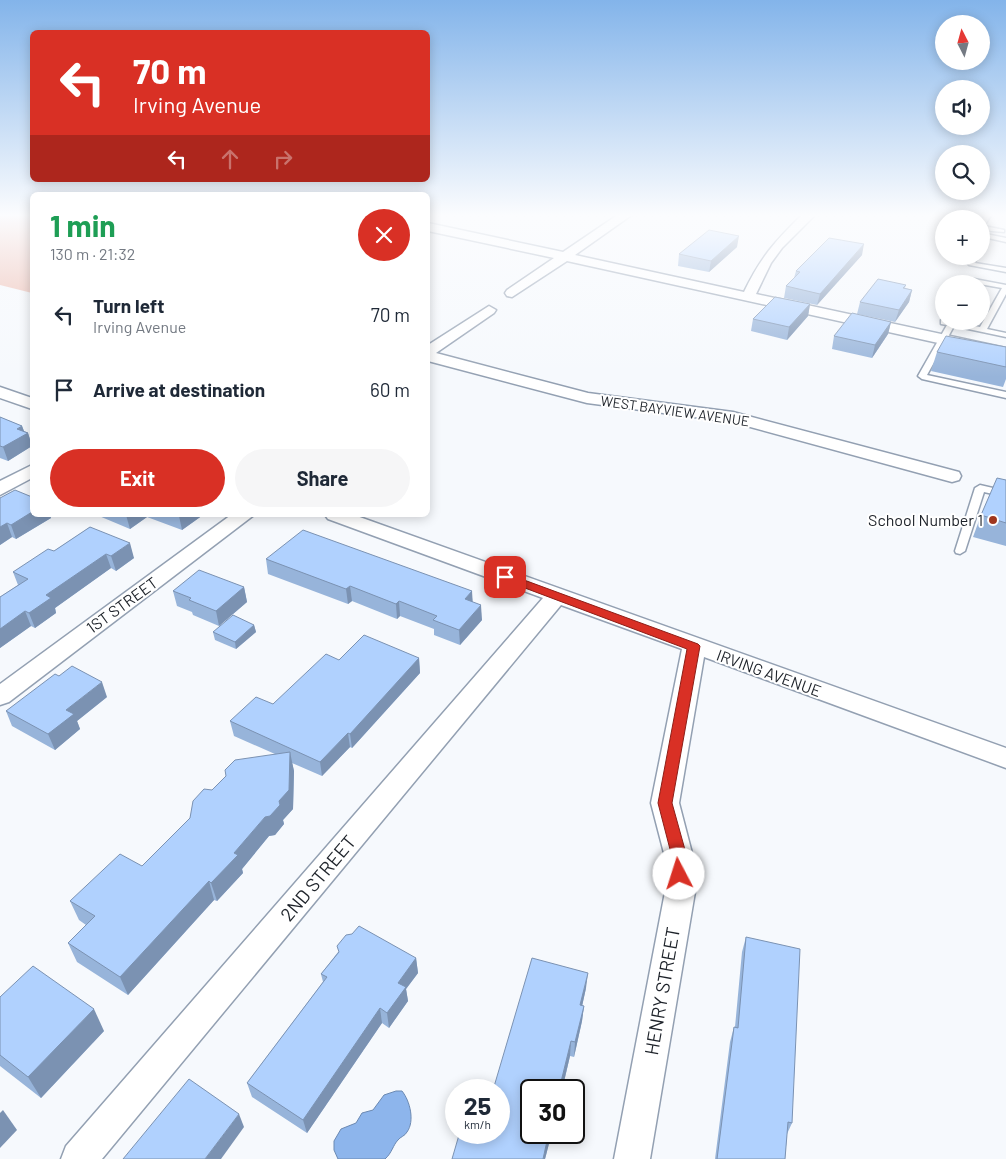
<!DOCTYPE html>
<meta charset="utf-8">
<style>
body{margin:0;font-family:Barlow,sans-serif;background:#f6f6f7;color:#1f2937;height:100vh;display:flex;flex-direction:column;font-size:19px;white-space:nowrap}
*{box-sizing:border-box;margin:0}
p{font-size:16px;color:#747a83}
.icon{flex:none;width:28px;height:28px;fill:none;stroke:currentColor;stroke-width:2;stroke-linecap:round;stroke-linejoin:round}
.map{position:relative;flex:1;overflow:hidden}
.details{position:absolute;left:30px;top:192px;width:400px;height:325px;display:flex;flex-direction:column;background:#fff;border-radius:8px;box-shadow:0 2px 12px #0003}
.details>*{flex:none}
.top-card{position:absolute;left:30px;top:30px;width:400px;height:152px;border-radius:8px;box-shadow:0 2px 12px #0003;background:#d93025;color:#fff;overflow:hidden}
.needle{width:32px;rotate:354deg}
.tools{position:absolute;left:935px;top:15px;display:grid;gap:10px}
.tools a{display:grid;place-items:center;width:55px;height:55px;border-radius:50%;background:#fff;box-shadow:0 2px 12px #0003;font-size:25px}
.speed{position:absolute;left:445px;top:1079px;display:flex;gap:10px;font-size:25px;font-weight:700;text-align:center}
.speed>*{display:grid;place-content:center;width:65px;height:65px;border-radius:50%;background:#fff;box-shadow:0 2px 12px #0003;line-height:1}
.speed small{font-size:12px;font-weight:400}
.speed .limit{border:2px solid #111;border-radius:8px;background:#fff;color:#111}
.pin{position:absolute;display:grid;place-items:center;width:42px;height:42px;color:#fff;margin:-21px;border-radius:10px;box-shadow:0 2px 8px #0006}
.me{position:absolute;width:55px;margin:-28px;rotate:355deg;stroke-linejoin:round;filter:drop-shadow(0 0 4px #0008)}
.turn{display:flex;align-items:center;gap:18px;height:105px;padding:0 20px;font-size:22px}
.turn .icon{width:65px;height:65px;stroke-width:2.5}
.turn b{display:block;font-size:35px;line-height:42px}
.lanes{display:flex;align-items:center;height:48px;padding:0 20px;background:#0003;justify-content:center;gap:25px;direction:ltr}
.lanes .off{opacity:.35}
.round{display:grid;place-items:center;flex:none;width:52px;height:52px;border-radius:26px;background:#f6f6f7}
.summary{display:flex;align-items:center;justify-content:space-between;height:85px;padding:0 20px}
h1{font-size:30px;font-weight:700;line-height:38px;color:#1e9e55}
.primary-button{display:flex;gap:10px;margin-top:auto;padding:10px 20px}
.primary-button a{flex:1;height:58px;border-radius:30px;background:#d93025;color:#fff;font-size:20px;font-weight:700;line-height:58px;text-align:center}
.primary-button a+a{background:#f6f6f7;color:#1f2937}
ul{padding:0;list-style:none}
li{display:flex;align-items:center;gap:15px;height:75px;padding:0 20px}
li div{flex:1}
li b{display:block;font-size:19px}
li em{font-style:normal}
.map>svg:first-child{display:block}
.green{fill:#edb7aa}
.water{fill:#8db5ec;stroke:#6b89b2}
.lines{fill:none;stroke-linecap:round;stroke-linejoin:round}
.service-casing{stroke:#93a0b2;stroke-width:3}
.minor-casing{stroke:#93a0b2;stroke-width:3}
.service{fill:#fff;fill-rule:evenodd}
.minor{fill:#fff;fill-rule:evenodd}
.wall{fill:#97b4da}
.shaded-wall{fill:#7b92b2}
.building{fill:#b0d1fe;stroke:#7b92b2}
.route{fill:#d93025;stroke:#8d1f18}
.poi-dot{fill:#9f361e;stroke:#fff;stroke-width:2}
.labels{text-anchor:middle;stroke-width:4;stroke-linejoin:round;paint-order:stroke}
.far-street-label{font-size:14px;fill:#1d2229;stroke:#fff}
.poi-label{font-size:16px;fill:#1d2229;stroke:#fff;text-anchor:end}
.street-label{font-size:16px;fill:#1d2229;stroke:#fff}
.near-street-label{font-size:19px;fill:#1d2229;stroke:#fff}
</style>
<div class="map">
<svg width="1006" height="1159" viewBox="0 0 1006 1159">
<rect width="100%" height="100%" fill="#f6f9fd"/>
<path class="green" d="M 0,214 L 32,214 L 32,293 L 0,285 Z"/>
<path class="water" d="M 396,1091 L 402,1091 C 410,1101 415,1121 407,1132 C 405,1136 400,1137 398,1140 C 393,1145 392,1153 385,1159 L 338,1159 L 334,1150 L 334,1141 L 341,1129 L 356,1123 L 362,1113 L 373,1110 L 384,1095 Z"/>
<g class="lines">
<g class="service-casing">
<g id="service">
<path d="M 986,214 L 992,214 L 984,226 L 1004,230 L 1004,232 L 981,230 L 981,221 Z"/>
<path d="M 986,234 L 1006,238 L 1006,242 L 988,238 L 981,247 L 981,239 Z"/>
<path d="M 971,256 L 978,256 L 975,263 L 1006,268 L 1006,272 L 969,265 L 968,264 Z"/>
<path d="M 969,278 L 1006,285 L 1006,294 L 987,329 L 1006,333 L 1006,337 L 954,326 L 927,375 L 1006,392 L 1006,398 L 922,379 L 918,376 L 947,325 L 941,324 L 941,320 L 980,327 L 1002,288 L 974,283 L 967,284 Z"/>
<path d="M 980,485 L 1006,491 L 1006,497 L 984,492 L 965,551 L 960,554 L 956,553 L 955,551 L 975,488 Z"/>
</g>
</g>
<g class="minor-casing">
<g id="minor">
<path d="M 619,214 L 633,214 L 575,255 L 744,292 C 761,257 775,241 803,214 L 816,214 L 782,248 L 771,263 L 756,294 L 1006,348 L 1006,358 L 567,261 L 512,297 L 507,296 L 505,293 L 507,290 L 554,258 L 428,231 L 428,223 L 563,252 Z"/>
<path d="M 489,306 L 496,310 L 494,313 L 436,353 L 588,393 L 733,412 L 959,472 L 961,476 L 959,480 L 952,482 L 732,422 L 587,403 L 428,361 L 428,345 Z"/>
<path d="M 0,387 L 32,398 L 32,409 L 0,398 Z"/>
<path d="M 32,465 L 32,478 L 0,495 L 0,481 Z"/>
<path d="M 231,515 L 254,515 L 9,702 L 0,705 L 0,684 Z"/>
<path d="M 325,515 L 354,515 L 1006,748 L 1006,768 L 704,657 L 679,803 L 693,857 L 695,892 L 650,1159 L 614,1159 L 665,892 L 665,857 L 651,803 L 682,649 L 561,605 L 102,1159 L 61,1159 L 66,1146 L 543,598 L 328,519 Z"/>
</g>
</g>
<use href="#service" class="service"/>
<use href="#minor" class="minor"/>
</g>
<g class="wall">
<path d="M 737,247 L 709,272 L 678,266 L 679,254 Z"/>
<path d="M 862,255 L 817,305 L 784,298 L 786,286 L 794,278 L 796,271 Z"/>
<path d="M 906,285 L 905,288 L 912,290 L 909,302 L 895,322 L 857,314 L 860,302 Z"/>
<path d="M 810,304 L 808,316 L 787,340 L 751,331 L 753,319 Z"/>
<path d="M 891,322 L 888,334 L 872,358 L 832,349 L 834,336 Z"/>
<path d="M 1006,347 L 1006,379 L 1003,387 L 931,371 L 937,352 Z"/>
<path d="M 0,417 L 22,426 L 24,431 L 28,433 L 32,445 L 32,446 L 8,461 L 0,458 Z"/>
<path d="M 1006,480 L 1006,546 L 973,537 L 981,515 Z"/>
<path d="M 0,498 L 32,515 L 50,515 L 51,518 L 16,539 L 12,537 L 0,545 Z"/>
<path d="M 99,515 L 203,515 L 182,530 L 147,517 L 130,529 L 99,516 Z"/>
<path d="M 90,527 L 134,558 L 116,571 L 111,568 L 55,608 L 56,613 L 35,628 L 31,626 L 0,648 L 0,597 L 18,585 L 13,572 L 54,551 Z"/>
<path d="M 266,559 L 472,591 L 472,602 L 482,620 L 460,645 L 434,635 L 434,629 L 400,616 L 397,619 L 352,601 L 348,604 L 268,574 Z"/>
<path d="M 244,587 L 247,602 L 219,626 L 193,615 L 192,612 L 177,606 L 173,591 Z"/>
<path d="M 254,625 L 256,632 L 236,649 L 215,640 L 213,632 Z"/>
<path d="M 419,658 L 420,673 L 352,748 L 350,747 L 322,776 L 292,763 L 294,771 L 293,809 L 283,820 L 284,824 L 275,835 L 269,836 L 242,869 L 243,873 L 217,901 L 214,900 L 128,995 L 77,962 L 68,943 L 86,925 L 79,920 L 70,901 L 142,866 L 190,818 L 212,790 L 226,776 L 275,754 L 234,736 L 230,721 L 273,704 L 339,660 Z"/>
<path d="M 107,697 L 77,721 L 80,729 L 55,750 L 12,726 L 6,711 Z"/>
<path d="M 746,937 L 792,1123 L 787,1134 L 785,1159 L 715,1159 L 730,1042 L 734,1027 L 735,1027 L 742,952 Z"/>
<path d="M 338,952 L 416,958 L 418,973 L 406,989 L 408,1001 L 389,1028 L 382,1023 L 307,1133 L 252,1097 L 247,1083 L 323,982 L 321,974 Z"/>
<path d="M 586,988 L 582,1006 L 584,1006 L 582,1021 L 574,1057 L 570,1056 L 562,1090 L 531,1090 L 552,1132 L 545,1159 L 452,1159 L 478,1141 Z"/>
<path d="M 0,997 L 104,1031 L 41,1098 L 0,1066 Z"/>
</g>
<g class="shaded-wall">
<path d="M 739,236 L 737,247 L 709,272 L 711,261 Z"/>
<path d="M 864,244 L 862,255 L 817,305 L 820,294 Z"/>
<path d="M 912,290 L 909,302 L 895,322 L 899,310 Z"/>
<path d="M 810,304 L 808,316 L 787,340 L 789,327 Z"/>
<path d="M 891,322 L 888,334 L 872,358 L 875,345 Z"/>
<path d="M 22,426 L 25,434 L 28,433 L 32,446 L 8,461 L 3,447 L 17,429 Z"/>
<path d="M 32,512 L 32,515 L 50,515 L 51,518 L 16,539 L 11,525 Z"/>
<path d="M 126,515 L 147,515 L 147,517 L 130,529 Z"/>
<path d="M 180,515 L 203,515 L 182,530 L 179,516 Z"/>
<path d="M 7,523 L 12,537 L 0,545 L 0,527 Z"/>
<path d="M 130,543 L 134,558 L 116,571 L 111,556 Z"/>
<path d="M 106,554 L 111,568 L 55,608 L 56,613 L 35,628 L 29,613 L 46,595 Z"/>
<path d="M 350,586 L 352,601 L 348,604 L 346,589 Z"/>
<path d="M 244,587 L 247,602 L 219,626 L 216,611 Z"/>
<path d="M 472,591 L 473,606 L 465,599 Z"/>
<path d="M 399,601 L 400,616 L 397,619 L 396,604 Z"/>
<path d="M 481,605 L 482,620 L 460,645 L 459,630 Z"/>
<path d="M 25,611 L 31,626 L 0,648 L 0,629 Z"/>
<path d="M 254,625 L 256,632 L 236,649 L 235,642 Z"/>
<path d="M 419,658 L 420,673 L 352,748 L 350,734 Z"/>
<path d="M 102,682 L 107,697 L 77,721 L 80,729 L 55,750 L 48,734 L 66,710 Z"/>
<path d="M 348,733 L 350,747 L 322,776 L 320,762 Z"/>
<path d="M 290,752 L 294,771 L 293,809 L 283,820 L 284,824 L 275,835 L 269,836 L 242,869 L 243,873 L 217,901 L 211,883 L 234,853 L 279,801 Z"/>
<path d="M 209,881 L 214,900 L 128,995 L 120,977 Z"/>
<path d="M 416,958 L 418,973 L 406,989 L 408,1001 L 389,1028 L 387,1013 L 398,983 Z"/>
<path d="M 588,973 L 586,988 L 579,1020 L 580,1005 Z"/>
<path d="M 584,1006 L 582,1021 L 574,1057 L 575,1042 Z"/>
<path d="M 380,1008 L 382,1023 L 307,1133 L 303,1120 Z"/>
<path d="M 94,1009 L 104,1031 L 41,1098 L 28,1077 Z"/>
<path d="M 571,1041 L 570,1056 L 562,1090 L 559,1090 Z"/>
<path d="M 3,1110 L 17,1130 L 0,1148 L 0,1113 Z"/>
<path d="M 239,1114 L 244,1127 L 221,1159 L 205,1159 Z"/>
<path d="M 549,1132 L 552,1132 L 545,1159 L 543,1159 Z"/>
</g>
<g class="building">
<path d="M 709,230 L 739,236 L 711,261 L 679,254 Z"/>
<path d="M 829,238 L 864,244 L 820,294 L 786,286 L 800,272 L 796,271 Z"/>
<path d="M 878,279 L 906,285 L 903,288 L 912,290 L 899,310 L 860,302 Z"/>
<path d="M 775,297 L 810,304 L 789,327 L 753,319 Z"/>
<path d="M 852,313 L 891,322 L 875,345 L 834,336 Z"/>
<path d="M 946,336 L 1006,347 L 1006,367 L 937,352 Z"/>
<path d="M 0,417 L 22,426 L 17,429 L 28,433 L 3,447 L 0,446 Z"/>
<path d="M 997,478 L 1006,480 L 1006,523 L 981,515 Z"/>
<path d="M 15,490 L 32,497 L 32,512 L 11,525 L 7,523 L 0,527 L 0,498 Z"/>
<path d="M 90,527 L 130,543 L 111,556 L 106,554 L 46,595 L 51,598 L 29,613 L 25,611 L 0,629 L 0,597 L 28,579 L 13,572 L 48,549 L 54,551 Z"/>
<path d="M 303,530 L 472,591 L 465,599 L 481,605 L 459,630 L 433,620 L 437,616 L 399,601 L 396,604 L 350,586 L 346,589 L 266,559 Z"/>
<path d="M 199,570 L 244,587 L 216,611 L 189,600 L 191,598 L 173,591 Z"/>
<path d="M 233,615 L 254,625 L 235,642 L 213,632 Z"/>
<path d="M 364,635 L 419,658 L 350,734 L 348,733 L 320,762 L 230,721 L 256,697 L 273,704 L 326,654 L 339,660 Z"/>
<path d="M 72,666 L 102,682 L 66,710 L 74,714 L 48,734 L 6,711 L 55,674 L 59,676 Z"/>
<path d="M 290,752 L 289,790 L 279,801 L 280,805 L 270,816 L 265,817 L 234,853 L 238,855 L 211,883 L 209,881 L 120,977 L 68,943 L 95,916 L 70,901 L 120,854 L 142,866 L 190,818 L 193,801 L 204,789 L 212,790 L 226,776 L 225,770 L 235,760 Z"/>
<path d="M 359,926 L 416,958 L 398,983 L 406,987 L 387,1013 L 380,1008 L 303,1120 L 247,1083 L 327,977 L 321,974 L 339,952 L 337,946 L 346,935 L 352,934 Z"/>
<path d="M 746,937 L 800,949 L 792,1123 L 788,1122 L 785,1159 L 717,1159 L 734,1027 L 738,1028 Z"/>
<path d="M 532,958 L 588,973 L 580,1005 L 584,1006 L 575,1042 L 571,1041 L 559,1090 L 531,1090 L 531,1132 L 549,1132 L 543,1159 L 452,1159 L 459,1135 L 478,1141 L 480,1132 L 499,1132 L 499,1090 L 493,1090 Z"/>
<path d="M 33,966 L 94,1009 L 28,1077 L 0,1055 L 0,997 Z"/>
<path d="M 189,1079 L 239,1114 L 205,1159 L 123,1159 Z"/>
</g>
<linearGradient id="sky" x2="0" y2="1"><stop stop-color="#83b4ea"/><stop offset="0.57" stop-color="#fbfcfe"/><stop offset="1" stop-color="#fbfcfe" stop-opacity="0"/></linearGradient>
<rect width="1006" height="377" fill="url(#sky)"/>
<path class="route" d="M 505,573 L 698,644 L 700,646 L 672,803 L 687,857 L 687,874 L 685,879 L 679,881 L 674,879 L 672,874 L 672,857 L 658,803 L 687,649 L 501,579 L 501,574 Z"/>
<circle class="poi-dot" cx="993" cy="520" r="5"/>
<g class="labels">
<g class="far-street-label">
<text transform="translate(675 411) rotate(8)" y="5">WEST BAYVIEW AVENUE</text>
</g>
<g class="poi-label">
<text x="983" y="526">School Number 1</text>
</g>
<g class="street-label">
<text transform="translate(122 605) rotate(-36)" y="6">1ST STREET</text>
<text transform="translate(769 673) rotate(20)" y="6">IRVING AVENUE</text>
</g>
<g class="near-street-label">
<text transform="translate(318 878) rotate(-50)" y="7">2ND STREET</text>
<text transform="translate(662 991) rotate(-80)" y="7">HENRY STREET</text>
</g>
</g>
</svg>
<div class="tools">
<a><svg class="needle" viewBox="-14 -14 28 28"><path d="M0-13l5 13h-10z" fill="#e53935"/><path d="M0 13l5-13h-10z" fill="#747a83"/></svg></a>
<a><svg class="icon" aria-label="sound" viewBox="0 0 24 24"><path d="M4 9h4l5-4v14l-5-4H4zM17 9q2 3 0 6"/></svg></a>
<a><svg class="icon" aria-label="search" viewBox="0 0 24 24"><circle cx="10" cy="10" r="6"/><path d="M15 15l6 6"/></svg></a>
<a>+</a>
<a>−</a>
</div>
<div class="speed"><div>25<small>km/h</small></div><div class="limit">30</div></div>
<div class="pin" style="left:505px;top:577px;background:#d93025"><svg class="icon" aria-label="arrive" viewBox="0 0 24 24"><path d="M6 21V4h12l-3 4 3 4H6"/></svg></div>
<svg class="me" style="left:679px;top:874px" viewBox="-20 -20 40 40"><circle r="19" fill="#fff"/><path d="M0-13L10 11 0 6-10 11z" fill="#d93025"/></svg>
<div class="top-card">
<div class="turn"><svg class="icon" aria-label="left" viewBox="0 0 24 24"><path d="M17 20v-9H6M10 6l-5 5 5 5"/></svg><div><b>70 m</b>Irving Avenue</div></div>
<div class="lanes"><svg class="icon" aria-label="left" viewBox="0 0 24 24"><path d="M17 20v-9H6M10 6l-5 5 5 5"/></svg><svg class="icon off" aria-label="ahead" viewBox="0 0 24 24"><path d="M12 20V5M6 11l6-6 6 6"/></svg><svg class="icon off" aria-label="right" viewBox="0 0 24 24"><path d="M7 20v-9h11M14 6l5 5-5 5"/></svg></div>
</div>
<section class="details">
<div class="summary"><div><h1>1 min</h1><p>130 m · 21:32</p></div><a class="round" style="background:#d93025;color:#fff"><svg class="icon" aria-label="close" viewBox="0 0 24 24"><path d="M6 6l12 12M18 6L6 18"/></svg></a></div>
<ul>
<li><svg class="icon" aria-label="left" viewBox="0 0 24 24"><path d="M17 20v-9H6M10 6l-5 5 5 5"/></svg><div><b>Turn left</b><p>Irving Avenue</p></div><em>70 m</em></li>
<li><svg class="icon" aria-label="arrive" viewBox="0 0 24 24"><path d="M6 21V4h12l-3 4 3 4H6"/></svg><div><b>Arrive at destination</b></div><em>60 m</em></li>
</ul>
<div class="primary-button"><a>Exit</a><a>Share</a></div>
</section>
</div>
